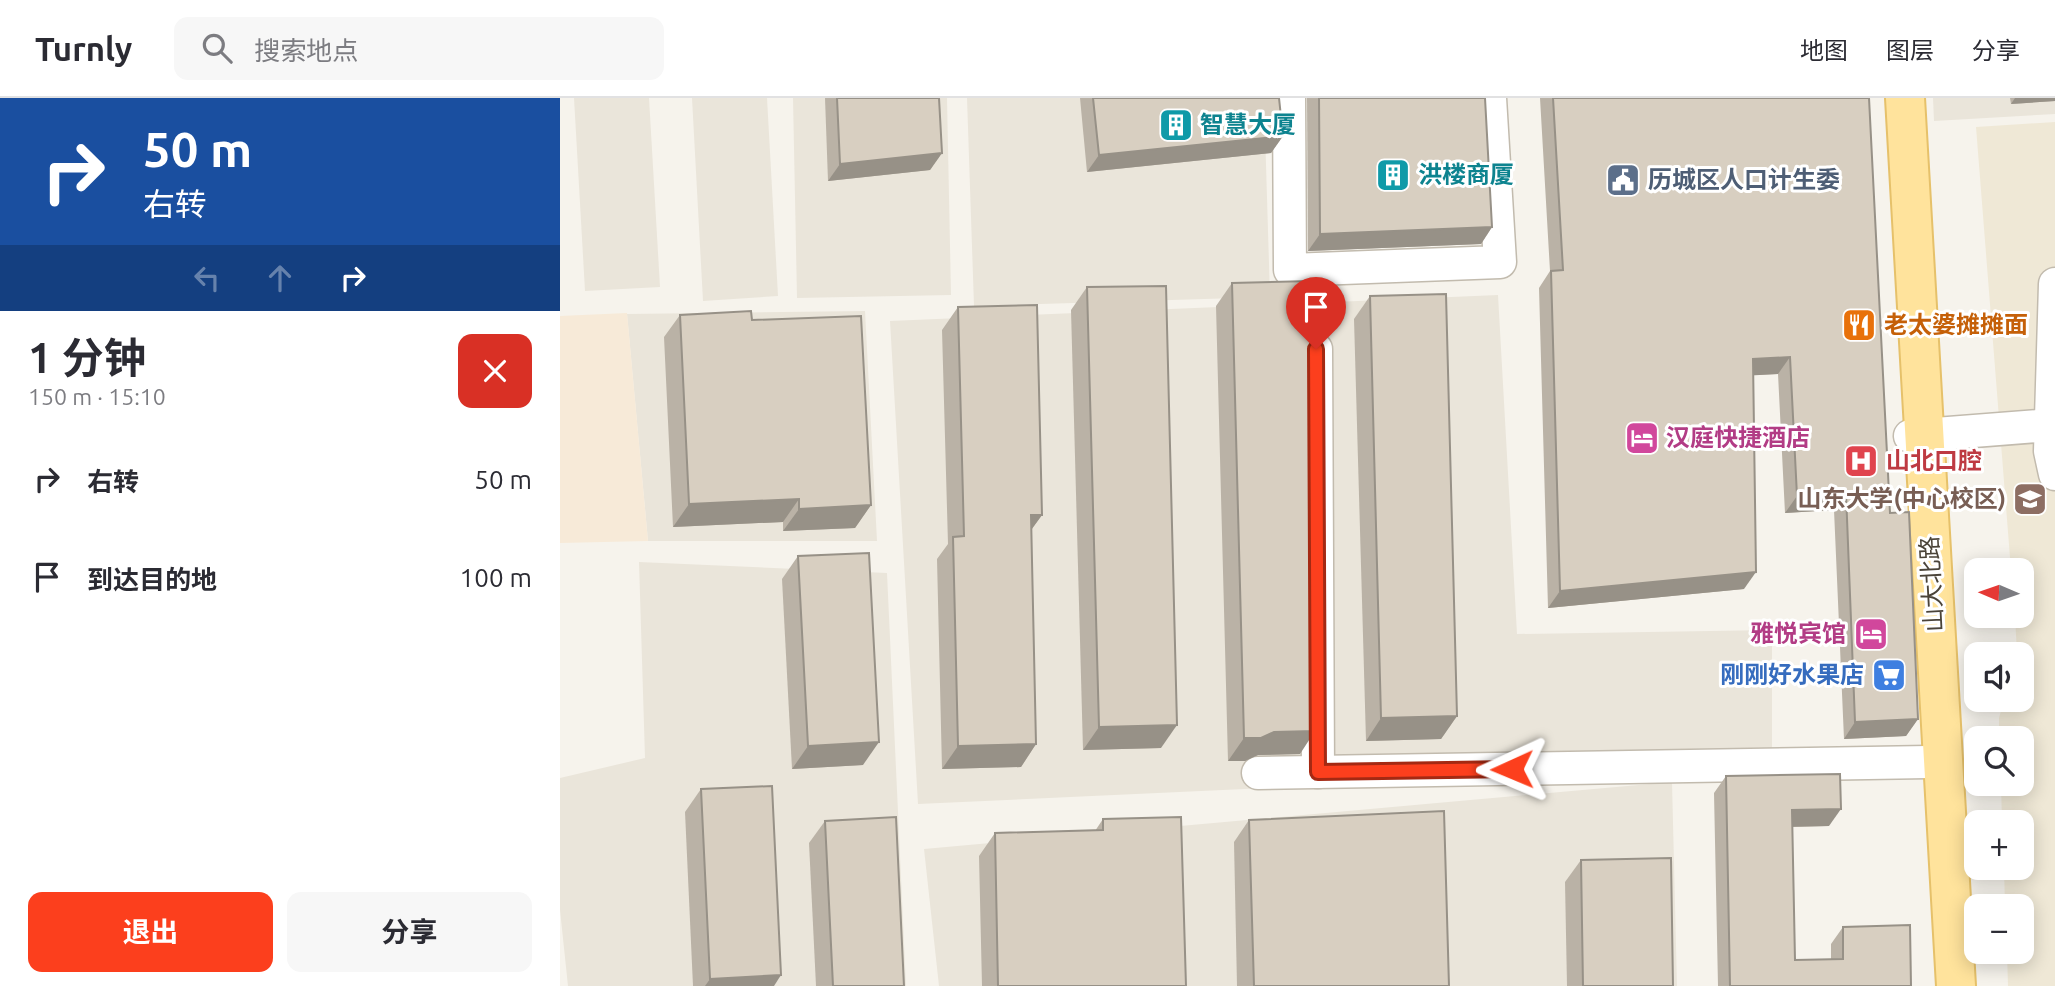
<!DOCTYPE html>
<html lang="zh">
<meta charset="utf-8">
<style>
body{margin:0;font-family:Ubuntu,"Noto Sans SC",sans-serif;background:#f7f7f7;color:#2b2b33;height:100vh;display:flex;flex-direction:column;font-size:26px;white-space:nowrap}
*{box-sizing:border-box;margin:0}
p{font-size:23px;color:#7c7c81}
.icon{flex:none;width:38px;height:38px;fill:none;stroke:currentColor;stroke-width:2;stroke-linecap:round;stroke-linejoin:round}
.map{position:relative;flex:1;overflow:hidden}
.drawer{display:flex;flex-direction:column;background:#fff;width:560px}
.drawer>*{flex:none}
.hud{background:#1a4fa0;color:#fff;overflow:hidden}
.needle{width:46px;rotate:272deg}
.controls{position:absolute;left:1404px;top:460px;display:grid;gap:14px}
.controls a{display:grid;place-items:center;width:70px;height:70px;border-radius:14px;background:#fff;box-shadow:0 4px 18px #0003;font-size:35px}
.pin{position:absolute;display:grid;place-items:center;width:60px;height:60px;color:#fff;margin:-72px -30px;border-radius:50% 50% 50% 0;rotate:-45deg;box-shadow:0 0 7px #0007}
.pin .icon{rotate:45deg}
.me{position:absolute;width:77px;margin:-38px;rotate:269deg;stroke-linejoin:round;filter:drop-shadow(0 0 5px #0008)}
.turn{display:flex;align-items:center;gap:24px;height:147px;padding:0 28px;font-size:32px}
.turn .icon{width:91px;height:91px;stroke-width:2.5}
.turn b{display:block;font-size:49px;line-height:60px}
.lanes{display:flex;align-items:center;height:66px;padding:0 28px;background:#0003;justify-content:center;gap:35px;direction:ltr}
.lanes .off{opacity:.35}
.round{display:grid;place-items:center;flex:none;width:74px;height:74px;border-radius:14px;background:#f7f7f7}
.overview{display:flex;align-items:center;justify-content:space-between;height:119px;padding:0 28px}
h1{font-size:42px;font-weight:700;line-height:52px}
.primary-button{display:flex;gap:14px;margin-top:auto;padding:14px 28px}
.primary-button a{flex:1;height:80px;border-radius:14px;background:#fc3f1d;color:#fff;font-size:28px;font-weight:700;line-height:80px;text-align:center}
.primary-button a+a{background:#f7f7f7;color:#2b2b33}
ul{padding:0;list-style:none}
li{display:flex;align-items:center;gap:21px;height:98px;padding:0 28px}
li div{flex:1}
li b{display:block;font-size:26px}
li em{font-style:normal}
header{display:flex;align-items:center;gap:42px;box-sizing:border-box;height:98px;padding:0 35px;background:#fff;border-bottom:2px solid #e1e1e2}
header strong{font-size:33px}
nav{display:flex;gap:38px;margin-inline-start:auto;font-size:24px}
.search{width:490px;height:63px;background:#f7f7f7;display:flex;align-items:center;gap:18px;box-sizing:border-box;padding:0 24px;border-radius:14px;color:#7c7c81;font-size:26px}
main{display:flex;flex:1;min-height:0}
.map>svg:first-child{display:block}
.residential{fill:#eae5da}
.commercial{fill:#f7ead8}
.education{fill:#efe8d6}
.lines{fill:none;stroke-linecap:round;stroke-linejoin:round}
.minor-casing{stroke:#c2bbae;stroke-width:35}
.major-casing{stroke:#e6c16a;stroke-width:42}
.minor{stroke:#fff;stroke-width:32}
.major{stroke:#ffe39c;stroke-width:38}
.wall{fill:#bab2a6}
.shaded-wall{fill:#979187}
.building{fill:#d8cfc1;stroke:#979187;stroke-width:2}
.route-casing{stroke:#a42913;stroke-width:18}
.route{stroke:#fc3f1d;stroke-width:12}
.labels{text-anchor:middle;stroke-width:6;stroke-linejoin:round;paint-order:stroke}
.culture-label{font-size:24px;font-weight:bold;fill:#0d838f;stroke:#fff;text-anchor:start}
.service-label{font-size:24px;font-weight:bold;fill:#4e5e75;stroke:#fff;text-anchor:start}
.food-label{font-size:24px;font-weight:bold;fill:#c56008;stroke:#fff;text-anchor:start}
.hotel-label{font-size:24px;font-weight:bold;fill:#b23c85;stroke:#fff;text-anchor:start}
.health-label{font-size:24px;font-weight:bold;fill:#be3a42;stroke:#fff;text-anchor:start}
.education-label{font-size:24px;font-weight:bold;fill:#785e54;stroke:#fff;text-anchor:end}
.street-label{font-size:24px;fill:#4b4439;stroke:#fff}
.shop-label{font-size:24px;font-weight:bold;fill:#366cbe;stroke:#fff;text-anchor:end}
</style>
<header>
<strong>Turnly</strong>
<div class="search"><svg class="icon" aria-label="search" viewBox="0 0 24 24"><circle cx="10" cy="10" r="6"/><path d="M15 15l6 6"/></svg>搜索地点</div>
<nav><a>地图</a><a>图层</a><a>分享</a></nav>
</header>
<main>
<section class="drawer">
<div class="hud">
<div class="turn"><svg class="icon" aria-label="right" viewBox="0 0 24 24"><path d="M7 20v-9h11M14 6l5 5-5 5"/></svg><div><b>50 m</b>右转</div></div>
<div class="lanes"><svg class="icon off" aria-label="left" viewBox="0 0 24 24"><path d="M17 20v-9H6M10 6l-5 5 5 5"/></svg><svg class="icon off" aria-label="ahead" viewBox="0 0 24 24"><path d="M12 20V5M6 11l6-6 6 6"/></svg><svg class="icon" aria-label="right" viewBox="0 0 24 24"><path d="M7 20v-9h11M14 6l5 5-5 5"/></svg></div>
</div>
<div class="overview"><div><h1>1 分钟</h1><p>150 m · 15:10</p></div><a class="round" style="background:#d93025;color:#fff"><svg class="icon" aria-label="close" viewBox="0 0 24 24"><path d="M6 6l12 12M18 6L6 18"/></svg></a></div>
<ul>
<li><svg class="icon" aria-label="right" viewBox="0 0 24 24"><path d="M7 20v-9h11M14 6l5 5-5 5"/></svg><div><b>右转</b></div><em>50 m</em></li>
<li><svg class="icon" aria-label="arrive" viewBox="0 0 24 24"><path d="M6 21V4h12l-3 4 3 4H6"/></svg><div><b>到达目的地</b></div><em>100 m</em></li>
</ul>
<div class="primary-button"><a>退出</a><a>分享</a></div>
</section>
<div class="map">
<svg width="1495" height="888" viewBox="0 0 1495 888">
<rect width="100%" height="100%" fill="#f6f3ec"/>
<g class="residential">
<path d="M 14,0 L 89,0 L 100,189 L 25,193 Z"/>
<path d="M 132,0 L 207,0 L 218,198 L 143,203 Z"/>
<path d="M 233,0 L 387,0 L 391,197 L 237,200 Z"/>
<path d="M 407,0 L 704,0 L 710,199 L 414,208 Z"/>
<path d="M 1373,0 L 1495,0 L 1495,16 L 1374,23 Z"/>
<path d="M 938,197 L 957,536 L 1212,532 L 1212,667 L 358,706 L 330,223 Z"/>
<path d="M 305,213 L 317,443 L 88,443 L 67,216 Z"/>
<path d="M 79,464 L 327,475 L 346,888 L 8,888 L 0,812 L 0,680 L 85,660 Z"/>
<path d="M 1112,684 L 1117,888 L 379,888 L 364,751 Z"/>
</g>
<path class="commercial" d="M 67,215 L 88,443 L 0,445 L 0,218 Z"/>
<path class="education" d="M 1495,24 L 1495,888 L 1448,888 L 1447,854 L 1461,854 L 1461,808 L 1445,808 L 1444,770 L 1461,770 L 1461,724 L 1442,724 L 1441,686 L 1461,686 L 1461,640 L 1439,640 L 1439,620 L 1444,602 L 1461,602 L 1461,556 L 1457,556 L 1455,518 L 1461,518 L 1461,472 L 1451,472 L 1416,29 Z"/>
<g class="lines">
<g class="minor-casing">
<g id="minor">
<path d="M 729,0 L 730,172 L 940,164 L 930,0"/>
<path d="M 1495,186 L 1490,353 L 1495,376"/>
<path d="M 756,251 L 758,674"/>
<path d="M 1350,338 L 1491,327"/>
<path d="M 698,675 L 1368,664"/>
</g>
</g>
<g class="major-casing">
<path id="major" d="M 1345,0 L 1396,888"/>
</g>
<use href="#minor" class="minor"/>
<use href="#major" class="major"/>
</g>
<g class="wall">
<path d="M 265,0 L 379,0 L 382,55 L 370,72 L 268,83 Z"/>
<path d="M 520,0 L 719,0 L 723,38 L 711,55 L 527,74 Z"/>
<path d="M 747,0 L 925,0 L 932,129 L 921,146 L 748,153 Z"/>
<path d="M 980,0 L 1309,0 L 1330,415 L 1358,621 L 1346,638 L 1284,641 L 1274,412 L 1225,415 L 1218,276 L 1193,277 L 1184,491 L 988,510 L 979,190 L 990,173 Z"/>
<path d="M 1450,0 L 1495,0 L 1495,3 L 1451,6 Z"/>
<path d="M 672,185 L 740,656 L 698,657 L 685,663 L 668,663 L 656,208 Z"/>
<path d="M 527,189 L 601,650 L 523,652 L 511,212 Z"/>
<path d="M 810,198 L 897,618 L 881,641 L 806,643 L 794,221 Z"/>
<path d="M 398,209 L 482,417 L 471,432 L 476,646 L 461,669 L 382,671 L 377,461 L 388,446 L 382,232 Z"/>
<path d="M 120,217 L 192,222 L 311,407 L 295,430 L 223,433 L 223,424 L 113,429 L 104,239 Z"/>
<path d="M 238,458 L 303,667 L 232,671 L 222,481 Z"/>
<path d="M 1166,678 L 1269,728 L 1232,729 L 1235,862 L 1271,861 L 1271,846 L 1283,829 L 1351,888 L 1158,888 L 1154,695 Z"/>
<path d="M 141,691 L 214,888 L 133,888 L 125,714 Z"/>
<path d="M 543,721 L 626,888 L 422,888 L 419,758 L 435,735 L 535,733 Z"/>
<path d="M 689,722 L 889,888 L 677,888 L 674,744 Z"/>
<path d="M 265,723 L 344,888 L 256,888 L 249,745 Z"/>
<path d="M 1021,762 L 1113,888 L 1007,888 L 1005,784 Z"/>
</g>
<g class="shaded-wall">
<path d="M 1455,0 L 1495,0 L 1495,3 L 1451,6 Z"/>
<path d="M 723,38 L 711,55 L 527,74 L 539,57 Z"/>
<path d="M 382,55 L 370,72 L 268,83 L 280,66 Z"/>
<path d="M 932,129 L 921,146 L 748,153 L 760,136 Z"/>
<path d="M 1230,259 L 1218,276 L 1181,278 L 1193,261 Z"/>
<path d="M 1286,395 L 1274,412 L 1225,415 L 1237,398 Z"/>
<path d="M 239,401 L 223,424 L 113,429 L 129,406 Z"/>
<path d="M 311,407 L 295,430 L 223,433 L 239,411 Z"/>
<path d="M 471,417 L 482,417 L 466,439 Z"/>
<path d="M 1196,474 L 1184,491 L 988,510 L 1000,493 Z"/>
<path d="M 897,618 L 881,641 L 806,643 L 821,620 Z"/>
<path d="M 1358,621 L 1346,638 L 1284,641 L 1295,624 Z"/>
<path d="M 617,627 L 601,650 L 523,652 L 539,629 Z"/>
<path d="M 755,633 L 740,656 L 698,657 L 685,663 L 668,663 L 684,640 L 714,634 Z"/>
<path d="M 319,644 L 303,667 L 232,671 L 248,648 Z"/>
<path d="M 476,646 L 461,669 L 382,671 L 398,648 Z"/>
<path d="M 1281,711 L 1269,728 L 1220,729 L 1232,712 Z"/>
<path d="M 221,877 L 214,888 L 145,888 L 150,881 Z"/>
</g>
<g class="building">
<path d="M 277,0 L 379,0 L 382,55 L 280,66 Z"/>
<path d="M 533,0 L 719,0 L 723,38 L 539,57 Z"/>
<path d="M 759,0 L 925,0 L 932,129 L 760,136 Z"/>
<path d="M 993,0 L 1309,0 L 1330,415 L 1349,414 L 1358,621 L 1295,624 L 1286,395 L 1237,398 L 1230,259 L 1193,261 L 1196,474 L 1000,493 L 991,173 L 1003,172 Z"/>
<path d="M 751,183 L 755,633 L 714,634 L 701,640 L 684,640 L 672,185 Z"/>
<path d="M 606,188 L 617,627 L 539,629 L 527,189 Z"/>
<path d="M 886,196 L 897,618 L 821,620 L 810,198 Z"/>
<path d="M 477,207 L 482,417 L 471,417 L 476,646 L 398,648 L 393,439 L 404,438 L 398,209 Z"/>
<path d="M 191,213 L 192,222 L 301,218 L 311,407 L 239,411 L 239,401 L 129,406 L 120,217 Z"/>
<path d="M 309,455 L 319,644 L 248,648 L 238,458 Z"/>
<path d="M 1280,676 L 1281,711 L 1232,712 L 1235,862 L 1283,861 L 1283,829 L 1350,827 L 1351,888 L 1170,888 L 1166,678 Z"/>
<path d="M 212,688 L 221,877 L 150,881 L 141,691 Z"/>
<path d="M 884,713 L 889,888 L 694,888 L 689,722 Z"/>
<path d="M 336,719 L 344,888 L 273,888 L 265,723 Z"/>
<path d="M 621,719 L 626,888 L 438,888 L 435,735 L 543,732 L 543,721 Z"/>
<path d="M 1111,760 L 1113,888 L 1023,888 L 1021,762 Z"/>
</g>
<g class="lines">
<g class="route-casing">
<path id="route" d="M 756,251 L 758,674 L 952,671"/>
</g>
<use href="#route" class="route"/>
</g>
<defs>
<g id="building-square" transform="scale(1.75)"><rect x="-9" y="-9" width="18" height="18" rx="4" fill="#0f9aa8" stroke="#fff"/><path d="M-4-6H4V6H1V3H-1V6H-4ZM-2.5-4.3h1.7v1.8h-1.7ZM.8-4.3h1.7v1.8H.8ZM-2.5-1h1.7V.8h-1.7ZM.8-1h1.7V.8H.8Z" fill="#fff"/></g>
<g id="civic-square" transform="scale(1.75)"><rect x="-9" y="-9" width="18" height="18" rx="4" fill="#5c6f8a" stroke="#fff"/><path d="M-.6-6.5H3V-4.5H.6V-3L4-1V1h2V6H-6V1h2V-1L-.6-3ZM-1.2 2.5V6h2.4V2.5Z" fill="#fff"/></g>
<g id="restaurant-square" transform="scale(1.75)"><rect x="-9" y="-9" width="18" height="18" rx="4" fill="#e8710a" stroke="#fff"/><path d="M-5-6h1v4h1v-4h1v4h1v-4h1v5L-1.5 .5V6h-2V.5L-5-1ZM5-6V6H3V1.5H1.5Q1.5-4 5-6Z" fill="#fff"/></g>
<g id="hotel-square" transform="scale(1.75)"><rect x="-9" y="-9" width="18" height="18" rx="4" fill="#d1479c" stroke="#fff"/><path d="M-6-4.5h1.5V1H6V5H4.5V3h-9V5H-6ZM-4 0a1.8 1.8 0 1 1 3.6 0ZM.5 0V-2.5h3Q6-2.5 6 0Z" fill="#fff"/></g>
<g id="hospital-square" transform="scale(1.75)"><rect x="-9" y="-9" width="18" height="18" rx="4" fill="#e0444e" stroke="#fff"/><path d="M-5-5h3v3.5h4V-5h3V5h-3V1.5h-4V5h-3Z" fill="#fff"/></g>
<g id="university-square" transform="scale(1.75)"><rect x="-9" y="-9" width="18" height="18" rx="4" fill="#8d6e63" stroke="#fff"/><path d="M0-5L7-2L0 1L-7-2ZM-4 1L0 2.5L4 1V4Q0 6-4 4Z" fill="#fff"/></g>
<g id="supermarket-square" transform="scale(1.75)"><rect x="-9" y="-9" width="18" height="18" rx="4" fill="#3f7fe0" stroke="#fff"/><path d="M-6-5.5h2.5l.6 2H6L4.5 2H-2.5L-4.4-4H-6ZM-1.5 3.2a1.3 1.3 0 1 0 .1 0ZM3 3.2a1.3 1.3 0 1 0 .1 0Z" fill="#fff"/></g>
</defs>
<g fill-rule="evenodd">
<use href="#building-square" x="616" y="27"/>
<use href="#building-square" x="833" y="77"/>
<use href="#civic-square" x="1063" y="82"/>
<use href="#restaurant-square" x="1299" y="227"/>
<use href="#hotel-square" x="1082" y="340"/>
<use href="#hospital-square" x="1301" y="363"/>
<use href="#university-square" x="1470" y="401"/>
<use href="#hotel-square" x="1311" y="536"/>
<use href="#supermarket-square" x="1329" y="577"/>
</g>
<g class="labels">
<g class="culture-label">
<text x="640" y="35">智慧大厦</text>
<text x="858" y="85">洪楼商厦</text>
</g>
<g class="service-label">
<text x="1088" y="90">历城区人口计生委</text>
</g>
<g class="food-label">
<text x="1324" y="235">老太婆摊摊面</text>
</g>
<g class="hotel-label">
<text x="1106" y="348">汉庭快捷酒店</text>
<text x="1286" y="544" text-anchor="end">雅悦宾馆</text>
</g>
<g class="health-label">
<text x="1326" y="371">山北口腔</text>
</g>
<g class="education-label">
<text x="1446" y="409">山东大学(中心校区)</text>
</g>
<g class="street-label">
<text transform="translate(1372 486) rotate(-93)" y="8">山大北路</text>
</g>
<g class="shop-label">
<text x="1304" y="585">刚刚好水果店</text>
</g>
</g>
</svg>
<div class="controls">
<a><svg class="needle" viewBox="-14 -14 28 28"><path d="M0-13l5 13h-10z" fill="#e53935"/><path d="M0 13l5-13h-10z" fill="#7c7c81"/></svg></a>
<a><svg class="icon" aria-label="sound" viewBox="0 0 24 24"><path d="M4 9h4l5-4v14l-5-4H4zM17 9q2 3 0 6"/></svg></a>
<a><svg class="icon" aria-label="search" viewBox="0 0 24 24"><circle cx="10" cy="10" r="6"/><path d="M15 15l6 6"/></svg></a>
<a>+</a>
<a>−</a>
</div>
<div class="pin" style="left:756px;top:251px;background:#d93025"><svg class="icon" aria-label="arrive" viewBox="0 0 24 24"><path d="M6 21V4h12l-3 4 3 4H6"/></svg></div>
<svg class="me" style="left:952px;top:671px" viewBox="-20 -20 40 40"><path d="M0-17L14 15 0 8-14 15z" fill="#fc3f1d" stroke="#fff" stroke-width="4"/></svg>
</div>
</main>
